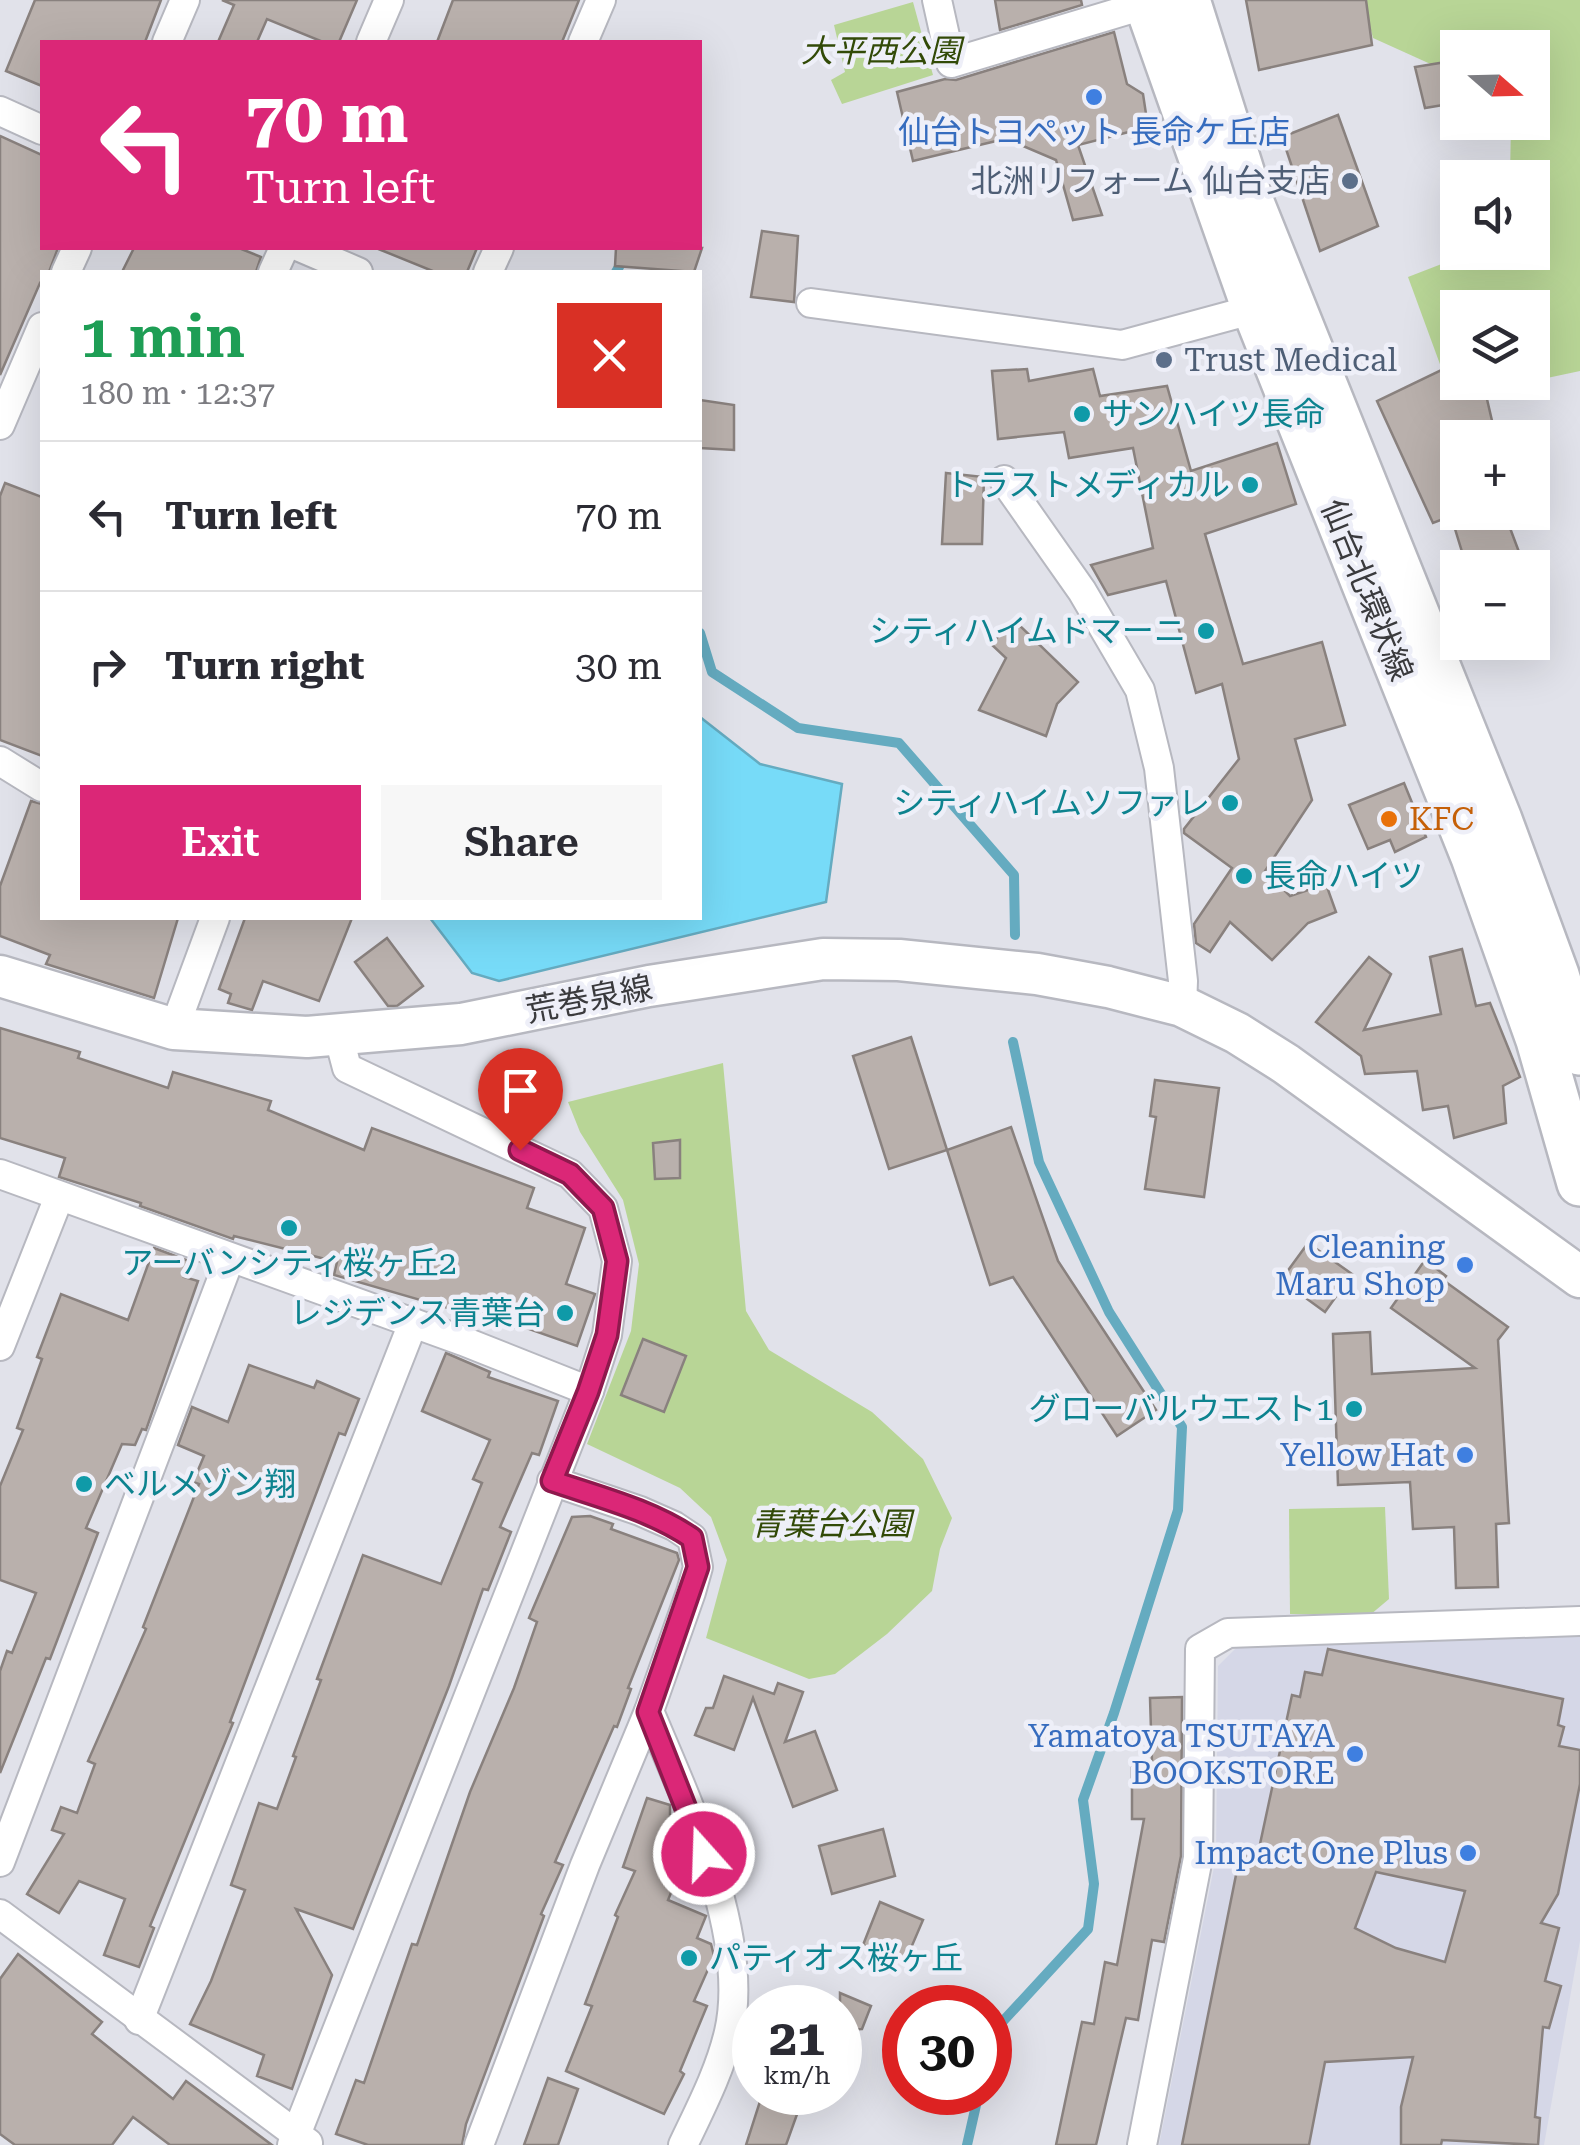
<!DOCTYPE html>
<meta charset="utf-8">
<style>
body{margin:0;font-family:"Roboto Serif","Noto Sans JP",serif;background:#f7f7f7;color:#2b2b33;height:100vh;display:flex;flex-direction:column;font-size:38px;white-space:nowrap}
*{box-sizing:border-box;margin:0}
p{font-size:32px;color:#7c7c81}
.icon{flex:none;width:55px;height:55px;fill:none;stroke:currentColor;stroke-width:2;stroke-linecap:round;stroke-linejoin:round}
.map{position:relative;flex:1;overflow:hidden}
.panel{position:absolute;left:40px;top:270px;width:662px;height:650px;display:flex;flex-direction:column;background:#fff;border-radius:0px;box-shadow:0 10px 40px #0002}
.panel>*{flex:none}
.guide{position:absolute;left:40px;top:40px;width:662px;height:210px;border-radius:0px;box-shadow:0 10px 40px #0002;background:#db2777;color:#fff;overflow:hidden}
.needle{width:65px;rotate:110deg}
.controls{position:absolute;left:1440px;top:30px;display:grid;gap:20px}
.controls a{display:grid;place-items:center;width:110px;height:110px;border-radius:0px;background:#fff;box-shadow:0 10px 40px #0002;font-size:50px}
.speed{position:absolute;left:732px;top:1985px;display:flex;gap:20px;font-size:50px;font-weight:700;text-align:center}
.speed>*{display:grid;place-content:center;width:130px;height:130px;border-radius:50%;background:#fff;box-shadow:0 10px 40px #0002;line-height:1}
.speed small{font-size:25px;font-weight:400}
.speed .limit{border:15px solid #d22;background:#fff;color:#111}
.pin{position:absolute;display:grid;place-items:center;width:85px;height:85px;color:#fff;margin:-102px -42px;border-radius:50% 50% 50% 0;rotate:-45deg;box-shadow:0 0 10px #0007}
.pin .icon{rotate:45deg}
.me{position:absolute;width:110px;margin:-55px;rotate:340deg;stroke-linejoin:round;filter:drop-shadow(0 0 8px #0008)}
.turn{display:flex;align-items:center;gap:35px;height:210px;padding:0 40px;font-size:45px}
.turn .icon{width:130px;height:130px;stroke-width:2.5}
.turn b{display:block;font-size:70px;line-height:85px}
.round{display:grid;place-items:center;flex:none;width:105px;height:105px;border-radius:0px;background:#f7f7f7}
.head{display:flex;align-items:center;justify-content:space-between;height:170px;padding:0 40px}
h1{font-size:60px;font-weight:600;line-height:75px;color:#1e9e55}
.primary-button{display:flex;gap:20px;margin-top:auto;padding:20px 40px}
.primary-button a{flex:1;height:115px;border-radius:0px;background:#db2777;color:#fff;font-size:40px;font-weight:600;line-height:115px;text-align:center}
.primary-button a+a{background:#f7f7f7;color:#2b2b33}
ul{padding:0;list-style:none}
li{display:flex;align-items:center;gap:30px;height:150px;padding:0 40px;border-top:2px solid #e1e1e2}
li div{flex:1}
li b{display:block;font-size:38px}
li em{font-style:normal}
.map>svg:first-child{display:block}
.built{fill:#d5d7e7}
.green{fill:#b8d596}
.water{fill:#77dbf8;stroke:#65abc0;stroke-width:2.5}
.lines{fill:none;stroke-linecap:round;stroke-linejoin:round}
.stream{stroke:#65abc0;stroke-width:10}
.building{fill:#b9b0ac;stroke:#89817e;stroke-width:2.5;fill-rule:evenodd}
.street-casing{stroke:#b7b8c0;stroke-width:32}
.secondary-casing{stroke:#b7b8c0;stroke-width:45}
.primary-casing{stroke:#b7b8c0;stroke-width:50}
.street{stroke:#fff;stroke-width:28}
.secondary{stroke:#fff;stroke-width:40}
.primary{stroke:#fff;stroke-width:45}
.route-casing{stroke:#8e194d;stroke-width:25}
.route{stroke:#db2777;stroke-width:18}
.shop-dot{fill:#3f7fe0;stroke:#eeeff8;stroke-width:4}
.service-dot{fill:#5c6f8a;stroke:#eeeff8;stroke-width:4}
.culture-dot{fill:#0f9aa8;stroke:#eeeff8;stroke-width:4}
.food-dot{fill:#e8710a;stroke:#eeeff8;stroke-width:4}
.labels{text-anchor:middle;stroke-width:9;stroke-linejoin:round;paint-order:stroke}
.park-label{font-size:32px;font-style:italic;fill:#324a07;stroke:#eeeff8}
.shop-label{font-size:32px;fill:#366cbe;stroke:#eeeff8;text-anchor:end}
.service-label{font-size:32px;fill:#4e5e75;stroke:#eeeff8;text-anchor:end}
.culture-label{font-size:32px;fill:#0d838f;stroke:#eeeff8;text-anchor:end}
.street-label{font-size:32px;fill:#3a3a3d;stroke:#eeeff8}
.food-label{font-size:32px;fill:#c56008;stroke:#eeeff8;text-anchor:start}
</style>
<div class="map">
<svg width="1580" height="2145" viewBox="0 0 1580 2145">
<rect width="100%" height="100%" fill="#e1e2ea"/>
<path class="built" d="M 1580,1636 L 1580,1941 L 1544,2145 L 1159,2145 L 1216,1857 L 1218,1666 L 1236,1648 Z"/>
<g class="green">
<path d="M 1363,0 L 1580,0 L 1580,371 L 1533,381 L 1532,308 L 1458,308 L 1458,382 L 1525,383 L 1452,397 L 1408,277 L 1470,253 L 1532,252 L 1532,178 L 1510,177 L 1511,123 L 1532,122 L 1532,48 L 1458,48 L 1457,76 L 1373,38 Z"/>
<path d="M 913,2 L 933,75 L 842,104 L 831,80 L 845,72 L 834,25 Z"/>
<path d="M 723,1063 L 746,1311 L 769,1350 L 872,1412 L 923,1459 L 952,1518 L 940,1549 L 932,1591 L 887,1634 L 835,1674 L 809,1679 L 706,1638 L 727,1560 L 711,1517 L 680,1488 L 587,1444 L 631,1331 L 639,1264 L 623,1200 L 580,1132 L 568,1102 Z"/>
<path d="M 1385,1507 L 1389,1599 L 1370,1615 L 1290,1614 L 1289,1509 Z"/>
</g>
<path class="water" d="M 700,717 L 760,764 L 842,784 L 826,902 L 499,981 L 472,973 L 430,918 L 700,918 Z"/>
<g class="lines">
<g class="stream">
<path d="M 616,272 L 630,248"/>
<path d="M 700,633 L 712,672 L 798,728 L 899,743 L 1014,875 L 1015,935"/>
<path d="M 990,2043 L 993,2032 L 1088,1929 L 1094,1884 L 1083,1800 L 1114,1713 L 1178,1510 L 1182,1427 L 1109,1312 L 1039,1162 L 1013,1042"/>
<path d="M 967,2145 L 979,2092"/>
</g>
</g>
<g class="building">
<path d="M 35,0 L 161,0 L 145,42 L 42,42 L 42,86 L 6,71 Z"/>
<path d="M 222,0 L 357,0 L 339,42 L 323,42 L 267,19 L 257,42 L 218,42 L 234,5 Z"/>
<path d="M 453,0 L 579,0 L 562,42 L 437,42 Z"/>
<path d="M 995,0 L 1081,0 L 1082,5 L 1000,30 Z"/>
<path d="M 1246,0 L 1366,0 L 1372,45 L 1259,70 Z"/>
<path d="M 1114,32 L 1127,84 L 1143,94 L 1148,127 L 1078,145 L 1102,215 L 1073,220 L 1056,160 L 1023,146 L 1017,136 L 913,161 L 897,92 L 945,79 L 956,80 Z"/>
<path d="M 1446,62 L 1455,103 L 1425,108 L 1415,67 Z"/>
<path d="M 1338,115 L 1378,226 L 1320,251 L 1282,137 Z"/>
<path d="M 0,136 L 42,155 L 42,248 L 58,248 L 49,272 L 42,272 L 42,284 L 40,283 L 0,375 Z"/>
<path d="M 762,231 L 798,236 L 794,302 L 751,297 Z"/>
<path d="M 134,248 L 239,248 L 261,257 L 256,272 L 122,272 Z"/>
<path d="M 376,248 L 477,248 L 467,272 L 435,272 Z"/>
<path d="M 616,248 L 702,248 L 694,272 L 615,266 Z"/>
<path d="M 1458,362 L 1458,382 L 1483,382 L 1496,438 L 1458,438 L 1458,512 L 1504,512 L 1525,568 L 1467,568 L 1451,516 L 1433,523 L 1377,401 Z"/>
<path d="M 1027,369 L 1029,381 L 1093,369 L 1100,396 L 1167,386 L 1191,471 L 1277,443 L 1296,504 L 1205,534 L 1243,664 L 1322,642 L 1345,725 L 1295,739 L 1312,800 L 1265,871 L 1290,896 L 1326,884 L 1336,912 L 1308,923 L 1272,960 L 1230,922 L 1210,952 L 1196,943 L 1194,924 L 1232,868 L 1184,833 L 1184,829 L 1239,759 L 1222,684 L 1196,693 L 1166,581 L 1108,595 L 1091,565 L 1153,548 L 1133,448 L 1069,458 L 1064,432 L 998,439 L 992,371 Z"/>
<path d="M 700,400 L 734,405 L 734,450 L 700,448 Z"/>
<path d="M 946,473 L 984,477 L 982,544 L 942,544 Z"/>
<path d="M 5,483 L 42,497 L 42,756 L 0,740 L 0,496 Z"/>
<path d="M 1014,620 L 1078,682 L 1057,704 L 1046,736 L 979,710 L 1006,658 L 991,644 Z"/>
<path d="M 1404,783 L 1426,837 L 1395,852 L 1390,840 L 1368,849 L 1349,805 Z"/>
<path d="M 31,801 L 42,804 L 42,918 L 178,918 L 154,998 L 46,964 L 50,955 L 0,936 L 0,886 Z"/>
<path d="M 245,918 L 352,918 L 319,1001 L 263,981 L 252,1010 L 228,1003 L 231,994 L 219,989 Z"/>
<path d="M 387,938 L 423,986 L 397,1006 L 388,1006 L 355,962 Z"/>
<path d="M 1462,949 L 1476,1006 L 1490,1003 L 1520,1077 L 1503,1086 L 1506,1123 L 1454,1138 L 1448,1106 L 1423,1110 L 1417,1071 L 1365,1074 L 1361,1056 L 1316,1022 L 1369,957 L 1391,974 L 1364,1030 L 1441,1014 L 1430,957 Z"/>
<path d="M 0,1028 L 80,1052 L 78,1058 L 168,1088 L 173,1072 L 271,1101 L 268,1110 L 364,1150 L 372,1128 L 534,1188 L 527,1208 L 585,1228 L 566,1284 L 595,1294 L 577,1346 L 518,1325 L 517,1328 L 334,1275 L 337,1262 L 234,1236 L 233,1239 L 140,1206 L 141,1203 L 59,1177 L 65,1158 L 0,1138 Z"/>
<path d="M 911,1037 L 947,1150 L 889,1169 L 853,1056 Z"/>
<path d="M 1155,1080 L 1219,1088 L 1204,1197 L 1145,1189 L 1156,1117 L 1150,1116 Z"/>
<path d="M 1011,1127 L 1058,1261 L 1156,1410 L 1117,1436 L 1013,1277 L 990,1285 L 947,1150 Z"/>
<path d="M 680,1140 L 680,1178 L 655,1179 L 653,1143 Z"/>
<path d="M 1308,1243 L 1352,1274 L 1325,1312 L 1281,1280 Z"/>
<path d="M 154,1248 L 189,1261 L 184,1277 L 198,1281 L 146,1430 L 142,1429 L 135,1445 L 122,1444 L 86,1528 L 98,1533 L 50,1659 L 46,1658 L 0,1773 L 0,1671 L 7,1651 L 12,1653 L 36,1593 L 0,1580 L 0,1486 L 23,1430 L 17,1428 L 42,1359 L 37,1357 L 61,1294 L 128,1320 Z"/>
<path d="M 1425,1260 L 1446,1276 L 1443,1280 L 1508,1327 L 1498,1340 L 1509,1523 L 1496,1524 L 1498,1587 L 1456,1588 L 1454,1527 L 1413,1529 L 1410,1482 L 1338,1485 L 1333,1334 L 1370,1332 L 1372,1374 L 1475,1368 L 1391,1308 Z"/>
<path d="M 643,1339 L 686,1356 L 664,1412 L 621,1395 Z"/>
<path d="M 446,1353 L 490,1372 L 488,1377 L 558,1401 L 539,1455 L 532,1453 L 500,1527 L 511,1532 L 488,1590 L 483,1589 L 449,1686 L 353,1929 L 296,1909 L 332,1975 L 292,2089 L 257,2076 L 264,2055 L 190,2024 L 211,1981 L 245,1890 L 231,1885 L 259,1803 L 277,1809 L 296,1757 L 293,1756 L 321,1680 L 317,1679 L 363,1555 L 441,1584 L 482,1483 L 473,1479 L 490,1440 L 422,1411 Z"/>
<path d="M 249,1365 L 314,1388 L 317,1381 L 359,1399 L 345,1435 L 339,1433 L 230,1722 L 233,1723 L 150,1926 L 154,1928 L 139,1967 L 104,1955 L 125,1899 L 79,1881 L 59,1913 L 27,1894 L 64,1834 L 52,1830 L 61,1807 L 77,1813 L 95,1764 L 88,1761 L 146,1629 L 143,1627 L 199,1484 L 193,1482 L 204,1456 L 178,1445 L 192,1407 L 228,1422 Z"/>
<path d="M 590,1516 L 613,1524 L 611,1529 L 677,1553 L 679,1560 L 628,1688 L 631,1689 L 617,1727 L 614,1726 L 555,1862 L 563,1865 L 541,1914 L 544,1916 L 466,2124 L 462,2145 L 368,2145 L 336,2134 L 356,2080 L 364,2083 L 412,1944 L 417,1945 L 470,1792 L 514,1688 L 537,1622 L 529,1618 L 572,1517 Z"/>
<path d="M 1328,1649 L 1563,1699 L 1558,1725 L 1564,1727 L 1559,1746 L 1580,1750 L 1580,1784 L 1558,1894 L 1541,1923 L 1559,1928 L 1545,1981 L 1561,1986 L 1549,2028 L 1543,2027 L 1535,2117 L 1540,2118 L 1538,2145 L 1442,2140 L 1441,2145 L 1401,2145 L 1401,2107 L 1413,2057 L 1325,2062 L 1309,2145 L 1182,2145 L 1240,1855 L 1257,1858 L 1292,1695 L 1300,1697 L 1305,1672 L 1322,1675 ZM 1376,1872 L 1465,1891 L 1445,1962 L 1396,1948 L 1355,1928 Z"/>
<path d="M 724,1676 L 774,1694 L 778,1683 L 803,1692 L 785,1742 L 815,1731 L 837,1790 L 793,1807 L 753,1698 L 734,1750 L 695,1735 L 706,1708 L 713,1708 Z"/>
<path d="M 1182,1697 L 1181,1856 L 1164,1942 L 1152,1940 L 1138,2020 L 1126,2018 L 1096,2145 L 1056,2145 L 1082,2022 L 1094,2024 L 1105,1962 L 1117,1965 L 1144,1819 L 1132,1819 L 1132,1762 L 1152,1762 L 1150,1698 Z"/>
<path d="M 647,1798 L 670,1805 L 670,1817 L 677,1826 L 668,1853 L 676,1856 L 666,1885 L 673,1888 L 668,1900 L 706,1916 L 697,1938 L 711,1944 L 714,1956 L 694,2001 L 707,2006 L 680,2071 L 684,2074 L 664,2114 L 566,2071 L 592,2006 L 585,2004 L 618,1917 L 615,1915 L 635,1871 L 623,1867 Z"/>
<path d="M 883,1829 L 895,1876 L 832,1894 L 819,1846 Z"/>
<path d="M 880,1902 L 923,1920 L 905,1962 L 863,1945 Z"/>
<path d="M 18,1954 L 102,2022 L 92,2034 L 173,2099 L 186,2081 L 272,2145 L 170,2145 L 133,2117 L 112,2145 L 15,2145 L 0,2134 L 0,1979 Z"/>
<path d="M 840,1993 L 871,2006 L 862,2029 L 840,2030 Z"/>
<path d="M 548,2078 L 578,2089 L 558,2145 L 524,2145 Z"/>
<path d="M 763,2092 L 805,2092 L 786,2145 L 746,2145 Z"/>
</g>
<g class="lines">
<g class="street-casing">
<g id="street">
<path d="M 937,0 L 951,63 L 1147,4"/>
<path d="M 167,42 L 185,0"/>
<path d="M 371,42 L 389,0"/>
<path d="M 583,42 L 601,0"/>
<path d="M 0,111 L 42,130"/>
<path d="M 302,248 L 358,272"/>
<path d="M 66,272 L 77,248"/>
<path d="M 273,272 L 284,248"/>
<path d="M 488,272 L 499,248"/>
<path d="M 811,303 L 1122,345 L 1255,309"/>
<path d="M 0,425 L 42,327"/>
<path d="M 1004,480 L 1082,591 L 1140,690 L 1159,768 L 1183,981 L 1182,1006"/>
<path d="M 0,761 L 42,787"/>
<path d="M 174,1029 L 215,918"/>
<path d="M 0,1174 L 463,1341 L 589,1391"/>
<path d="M 0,1346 L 59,1197"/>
<path d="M 649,1711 C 686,1799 751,1936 729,2032 C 720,2071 700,2109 683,2145"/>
<path d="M 0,1862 L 230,1258"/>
<path d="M 0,1914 L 308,2143"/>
<path d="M 139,2020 L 413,1323"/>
<path d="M 292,2145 L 589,1391 L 607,1335 L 617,1261 L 603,1208 L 570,1174 L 347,1068 L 338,1034"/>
<path d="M 479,2145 L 585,1865 L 649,1711 L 691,1592 L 698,1567 L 692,1538 L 674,1526 L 640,1511 L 552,1481"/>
<path d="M 1142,2145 L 1198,1858 L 1200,1649 L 1228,1633 L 1580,1621"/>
</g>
</g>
<g class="secondary-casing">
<path id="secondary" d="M 0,976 L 174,1029 L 307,1037 L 461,1024 L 649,986 L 823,959 L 899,960 L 1037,974 L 1108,987 L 1182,1006 L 1237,1033 L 1286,1064 L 1580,1277"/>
</g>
<g class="primary-casing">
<g id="primary">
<path d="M 1146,0 L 1255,309 L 1474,857 L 1539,1040 L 1580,1183"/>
<path d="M 1187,0 L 1251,203 L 1499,820 L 1556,975 L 1580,1052"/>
</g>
</g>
<use href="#street" class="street"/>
<use href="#secondary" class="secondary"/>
<use href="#primary" class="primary"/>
</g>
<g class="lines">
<g class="route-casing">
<path id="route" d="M 520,1150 L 570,1174 L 603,1208 L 617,1261 L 607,1335 L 588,1392 L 552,1481 C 599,1497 651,1510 692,1538 L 698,1567 L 648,1712 L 704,1854"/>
</g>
<use href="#route" class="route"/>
</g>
<g class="shop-dot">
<circle cx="1094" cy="97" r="10"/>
<circle cx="1465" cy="1265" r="10"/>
<circle cx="1465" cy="1455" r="10"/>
<circle cx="1355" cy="1754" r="10"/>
<circle cx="1468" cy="1853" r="10"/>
</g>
<g class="service-dot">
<circle cx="1350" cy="181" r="10"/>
<circle cx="1164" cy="360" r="10"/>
</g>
<g class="culture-dot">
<circle cx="1082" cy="414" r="10"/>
<circle cx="1250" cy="485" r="10"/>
<circle cx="1206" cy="631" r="10"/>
<circle cx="1230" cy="803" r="10"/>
<circle cx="1244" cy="876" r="10"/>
<circle cx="289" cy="1228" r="10"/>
<circle cx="565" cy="1313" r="10"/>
<circle cx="1354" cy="1409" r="10"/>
<circle cx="84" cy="1484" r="10"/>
<circle cx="689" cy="1958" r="10"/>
</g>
<circle class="food-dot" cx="1389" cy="819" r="10"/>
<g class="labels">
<g class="park-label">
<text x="881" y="62">大平西公園</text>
<text x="831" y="1535">青葉台公園</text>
</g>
<g class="shop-label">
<text x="1094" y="143" text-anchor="middle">仙台トヨペット 長命ケ丘店</text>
<text x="1445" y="1258">Cleaning<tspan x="1445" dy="37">Maru Shop</tspan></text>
<text x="1445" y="1466">Yellow Hat</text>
<text x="1335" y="1747">Yamatoya TSUTAYA<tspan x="1335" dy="37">BOOKSTORE</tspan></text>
<text x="1448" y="1864">Impact One Plus</text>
</g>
<g class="service-label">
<text x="1330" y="192">北洲リフォーム 仙台支店</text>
<text x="1184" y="371" text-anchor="start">Trust Medical</text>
</g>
<g class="culture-label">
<text x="1102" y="425" text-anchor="start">サンハイツ長命</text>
<text x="1230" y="496">トラストメディカル</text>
<text x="1186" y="642">シティハイムドマーニ</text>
<text x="1210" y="814">シティハイムソファレ</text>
<text x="1264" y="887" text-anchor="start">長命ハイツ</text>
<text x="289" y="1274" text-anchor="middle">アーバンシティ桜ヶ丘2</text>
<text x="545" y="1324">レジデンス青葉台</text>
<text x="1334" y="1420">グローバルウエスト1</text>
<text x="104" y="1495" text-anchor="start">ベルメゾン翔</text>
<text x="709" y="1969" text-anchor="start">パティオス桜ヶ丘</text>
</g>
<g class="street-label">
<text transform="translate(1367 590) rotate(68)" y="11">仙台北環状線</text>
<text transform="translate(589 999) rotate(-11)" y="11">荒巻泉線</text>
</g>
<g class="food-label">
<text x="1409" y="830">KFC</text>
</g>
</g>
</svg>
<div class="controls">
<a><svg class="needle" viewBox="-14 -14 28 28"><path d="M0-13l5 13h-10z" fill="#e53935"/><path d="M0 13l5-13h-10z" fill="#7c7c81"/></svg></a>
<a><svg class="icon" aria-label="sound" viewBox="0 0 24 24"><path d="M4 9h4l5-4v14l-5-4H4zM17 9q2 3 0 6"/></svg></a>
<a><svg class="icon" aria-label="layers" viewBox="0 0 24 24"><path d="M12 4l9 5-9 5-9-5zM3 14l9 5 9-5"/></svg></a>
<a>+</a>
<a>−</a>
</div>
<div class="speed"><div>21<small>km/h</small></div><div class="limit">30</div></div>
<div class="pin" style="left:520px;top:1150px;background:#d93025"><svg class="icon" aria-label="arrive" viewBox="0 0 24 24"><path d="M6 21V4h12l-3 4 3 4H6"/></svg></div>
<svg class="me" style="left:704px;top:1854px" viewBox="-20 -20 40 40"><circle r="17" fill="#db2777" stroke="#fff" stroke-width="3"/><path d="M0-11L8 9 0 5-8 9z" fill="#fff"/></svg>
<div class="guide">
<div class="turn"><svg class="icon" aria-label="left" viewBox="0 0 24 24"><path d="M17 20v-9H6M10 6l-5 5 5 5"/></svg><div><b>70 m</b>Turn left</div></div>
</div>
<section class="panel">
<div class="head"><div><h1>1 min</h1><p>180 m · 12:37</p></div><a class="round" style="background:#d93025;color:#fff"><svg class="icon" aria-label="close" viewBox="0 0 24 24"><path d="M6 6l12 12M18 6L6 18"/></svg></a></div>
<ul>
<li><svg class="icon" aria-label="left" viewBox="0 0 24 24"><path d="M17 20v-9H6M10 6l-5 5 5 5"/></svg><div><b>Turn left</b></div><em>70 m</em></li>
<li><svg class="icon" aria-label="right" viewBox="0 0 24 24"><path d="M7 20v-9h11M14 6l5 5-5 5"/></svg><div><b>Turn right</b></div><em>30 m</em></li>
</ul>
<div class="primary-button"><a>Exit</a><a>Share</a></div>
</section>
</div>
